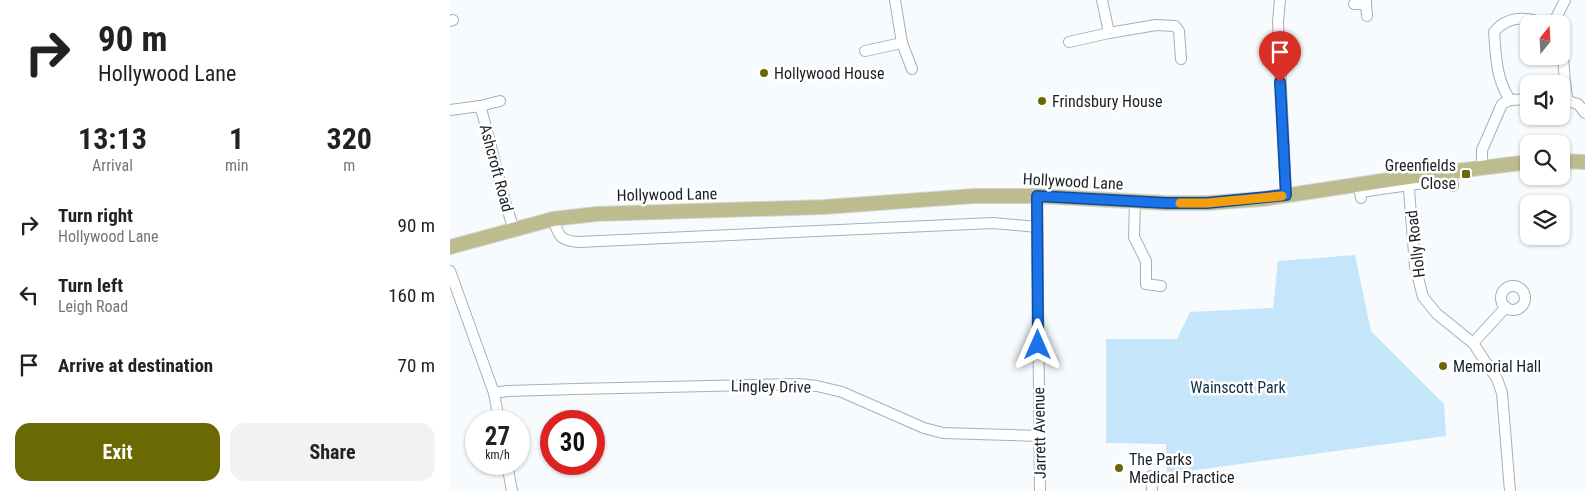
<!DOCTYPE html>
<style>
body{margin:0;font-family:"Roboto Condensed",sans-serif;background:#f2f2f2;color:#222;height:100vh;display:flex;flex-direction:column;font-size:19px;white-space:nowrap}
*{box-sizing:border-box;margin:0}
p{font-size:16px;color:#767676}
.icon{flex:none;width:28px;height:28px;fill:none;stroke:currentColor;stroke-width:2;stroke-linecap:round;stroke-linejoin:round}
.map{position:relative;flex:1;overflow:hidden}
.drawer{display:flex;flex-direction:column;background:#fff;width:450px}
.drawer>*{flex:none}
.banner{background:#fff;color:#222;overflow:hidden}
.needle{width:32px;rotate:18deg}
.controls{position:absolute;left:1070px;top:15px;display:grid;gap:10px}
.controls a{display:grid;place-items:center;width:50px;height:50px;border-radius:10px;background:#fff;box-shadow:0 1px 4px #0004;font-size:25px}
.speed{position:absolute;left:15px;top:410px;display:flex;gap:10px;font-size:25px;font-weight:700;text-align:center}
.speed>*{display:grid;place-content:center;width:65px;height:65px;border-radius:50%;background:#fff;box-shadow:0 1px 4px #0004;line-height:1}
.speed small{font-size:12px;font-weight:400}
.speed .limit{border:8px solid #d22;background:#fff;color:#111}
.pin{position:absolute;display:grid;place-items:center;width:42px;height:42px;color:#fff;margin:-51px -21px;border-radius:50% 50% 50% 0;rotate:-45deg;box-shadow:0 0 5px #0007}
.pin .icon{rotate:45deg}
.me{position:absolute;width:55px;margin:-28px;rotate:0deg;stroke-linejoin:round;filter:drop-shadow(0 0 4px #0008)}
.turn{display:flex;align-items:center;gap:18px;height:105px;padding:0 15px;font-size:22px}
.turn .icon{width:65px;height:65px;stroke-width:2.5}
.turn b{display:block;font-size:35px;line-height:42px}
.eta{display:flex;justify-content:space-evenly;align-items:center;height:85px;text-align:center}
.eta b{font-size:30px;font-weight:700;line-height:35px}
.button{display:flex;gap:10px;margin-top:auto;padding:10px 15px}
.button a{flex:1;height:58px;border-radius:15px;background:#6b6903;color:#fff;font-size:20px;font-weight:700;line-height:58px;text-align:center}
.button a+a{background:#f2f2f2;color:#222}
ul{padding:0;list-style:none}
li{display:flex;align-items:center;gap:15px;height:70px;padding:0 15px}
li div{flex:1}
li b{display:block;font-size:19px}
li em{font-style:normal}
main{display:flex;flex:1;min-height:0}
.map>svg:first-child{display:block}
.green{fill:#c5e5fa}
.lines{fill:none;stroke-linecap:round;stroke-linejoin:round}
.minor-casing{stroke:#a0b2be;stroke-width:12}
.major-casing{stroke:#d6d7d8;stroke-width:16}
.minor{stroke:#fff;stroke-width:10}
.major{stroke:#bdbc8f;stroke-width:14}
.route-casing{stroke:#114b97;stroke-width:12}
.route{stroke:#1a73e8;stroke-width:9}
.slow{stroke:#f59e0b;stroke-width:9}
.poi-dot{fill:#6b6903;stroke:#fff;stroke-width:2}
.labels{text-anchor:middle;stroke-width:5;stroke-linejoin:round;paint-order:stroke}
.poi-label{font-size:16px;fill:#1b2126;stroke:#fff;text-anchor:start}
.street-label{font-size:16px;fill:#1b2126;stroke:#fff}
.park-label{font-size:16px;fill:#102f41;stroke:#fff}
</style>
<main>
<section class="drawer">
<div class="banner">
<div class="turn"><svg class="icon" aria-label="right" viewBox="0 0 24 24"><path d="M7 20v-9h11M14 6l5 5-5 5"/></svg><div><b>90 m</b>Hollywood Lane</div></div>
</div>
<div class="eta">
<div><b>13:13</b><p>Arrival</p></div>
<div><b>1</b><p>min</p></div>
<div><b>320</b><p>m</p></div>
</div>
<ul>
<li><svg class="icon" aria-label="right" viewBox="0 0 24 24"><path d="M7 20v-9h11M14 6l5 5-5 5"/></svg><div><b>Turn right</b><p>Hollywood Lane</p></div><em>90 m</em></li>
<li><svg class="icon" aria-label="left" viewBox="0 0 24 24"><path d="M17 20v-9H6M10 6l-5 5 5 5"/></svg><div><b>Turn left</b><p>Leigh Road</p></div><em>160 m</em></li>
<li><svg class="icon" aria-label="arrive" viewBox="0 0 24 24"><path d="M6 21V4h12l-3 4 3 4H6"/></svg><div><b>Arrive at destination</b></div><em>70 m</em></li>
</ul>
<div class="button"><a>Exit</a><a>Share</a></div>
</section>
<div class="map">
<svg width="1135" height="491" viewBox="0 0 1135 491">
<rect width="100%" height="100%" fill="#f7fbfe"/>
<path class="green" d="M 905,255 L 921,331 L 994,404 L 996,436 L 717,474 L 716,444 L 656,443 L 656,339 L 727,339 L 740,312 L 823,308 L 828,261 Z"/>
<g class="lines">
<g class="minor-casing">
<g id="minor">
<path d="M 830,0 L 828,22 L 836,195"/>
<path d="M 904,4 L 916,4 L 916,0"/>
<path d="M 916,4 L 917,16"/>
<path d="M 0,21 L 3,20"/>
<path d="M 1103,24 L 1115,0"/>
<path d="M 659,33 L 706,25 L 725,26 L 729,31 L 731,59"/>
<path d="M 619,42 L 659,33 L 652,0"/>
<path d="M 452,43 L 462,69"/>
<path d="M 1111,43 C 1115,63 1113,80 1118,101 L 1128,104 L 1135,113"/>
<path d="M 415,51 L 452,43 L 445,0"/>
<path d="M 1060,100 L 1079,99"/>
<path d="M 30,106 L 50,101"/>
<path d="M 0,110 L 30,106 C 43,147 49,189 64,229"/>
<path d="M 1032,167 L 1032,150 L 1052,104 L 1060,100 C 1046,79 1046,56 1044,32 C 1057,16 1076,16 1094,24"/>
<path d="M 958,177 L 965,266 L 973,297 L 987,314 L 1023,343 L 1047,379 L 1052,393 L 1060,491"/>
<path d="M 587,196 L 590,491"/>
<path d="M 911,198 L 910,192 L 1002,179 L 1003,186"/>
<path d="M 685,201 L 684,237 L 696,261 L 696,284 L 711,286"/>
<path d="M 103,219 C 109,236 109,240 128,242 L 543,223 L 587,227"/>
<path d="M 0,271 L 44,393 L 49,421"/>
<circle cx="1063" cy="298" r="12"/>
<path d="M 1023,343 L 1056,307"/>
<path d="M 44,393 L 57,391 L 125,389 L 349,384 L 367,386 L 392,392 L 474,428 L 493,433 L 589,436"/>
<path d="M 57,464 L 62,491"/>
<path d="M 701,476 L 702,491"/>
</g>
</g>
<g class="major-casing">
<g id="major">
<path d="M 1111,161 L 1135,162"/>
<path d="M 0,247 L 103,219 L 146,214 L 374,207 L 524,196 L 587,196 L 716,203 L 757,203 L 813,199 L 958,177 L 1079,162"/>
</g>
</g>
<use href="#minor" class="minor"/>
<use href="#major" class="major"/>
</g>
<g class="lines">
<g class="route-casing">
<path id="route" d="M 588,345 L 587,196 L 716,203 L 757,203 L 836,195 L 830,82"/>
</g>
<use href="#route" class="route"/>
<path class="slow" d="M 730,203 L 757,203 L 832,196"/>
</g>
<g class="poi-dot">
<circle cx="314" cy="73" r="5"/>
<circle cx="592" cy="101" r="5"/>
<rect x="1011" y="169" width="10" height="10" rx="2.5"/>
<circle cx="993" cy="366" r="5"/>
<circle cx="669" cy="468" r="5"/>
</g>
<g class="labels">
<g class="poi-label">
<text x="324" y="79">Hollywood House</text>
<text x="602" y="107">Frindsbury House</text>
<text x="1006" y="171" text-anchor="end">Greenfields<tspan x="1006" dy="18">Close</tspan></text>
<text x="1003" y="372">Memorial Hall</text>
<text x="679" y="465">The Parks<tspan x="679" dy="18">Medical Practice</tspan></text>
</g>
<g class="street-label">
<text transform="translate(47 168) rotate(75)" y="6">Ashcroft Road</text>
<text transform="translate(623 181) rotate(3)" y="6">Hollywood Lane</text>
<text transform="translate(217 194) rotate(-1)" y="6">Hollywood Lane</text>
<text transform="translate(965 244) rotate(-97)" y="6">Holly Road</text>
<text transform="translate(321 386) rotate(1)" y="6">Lingley Drive</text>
<text transform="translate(589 433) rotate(-91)" y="6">Jarrett Avenue</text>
</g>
<g class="park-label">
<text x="788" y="393">Wainscott Park</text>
</g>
</g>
</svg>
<div class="controls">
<a><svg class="needle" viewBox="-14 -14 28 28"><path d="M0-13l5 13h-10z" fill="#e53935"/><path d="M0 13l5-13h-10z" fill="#767676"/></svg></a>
<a><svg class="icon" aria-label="sound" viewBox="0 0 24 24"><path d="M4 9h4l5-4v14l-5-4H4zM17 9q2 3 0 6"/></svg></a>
<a><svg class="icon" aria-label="search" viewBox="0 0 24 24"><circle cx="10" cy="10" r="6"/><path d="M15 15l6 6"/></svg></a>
<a><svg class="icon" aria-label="layers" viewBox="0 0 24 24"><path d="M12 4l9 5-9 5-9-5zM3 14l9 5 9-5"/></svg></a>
</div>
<div class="speed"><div>27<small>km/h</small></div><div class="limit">30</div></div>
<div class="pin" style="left:830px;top:82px;background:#d93025"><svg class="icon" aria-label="arrive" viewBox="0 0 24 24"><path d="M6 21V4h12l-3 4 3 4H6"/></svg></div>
<svg class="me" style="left:588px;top:345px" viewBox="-20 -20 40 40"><path d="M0-17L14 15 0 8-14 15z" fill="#1a73e8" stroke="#fff" stroke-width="4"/></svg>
</div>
</main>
